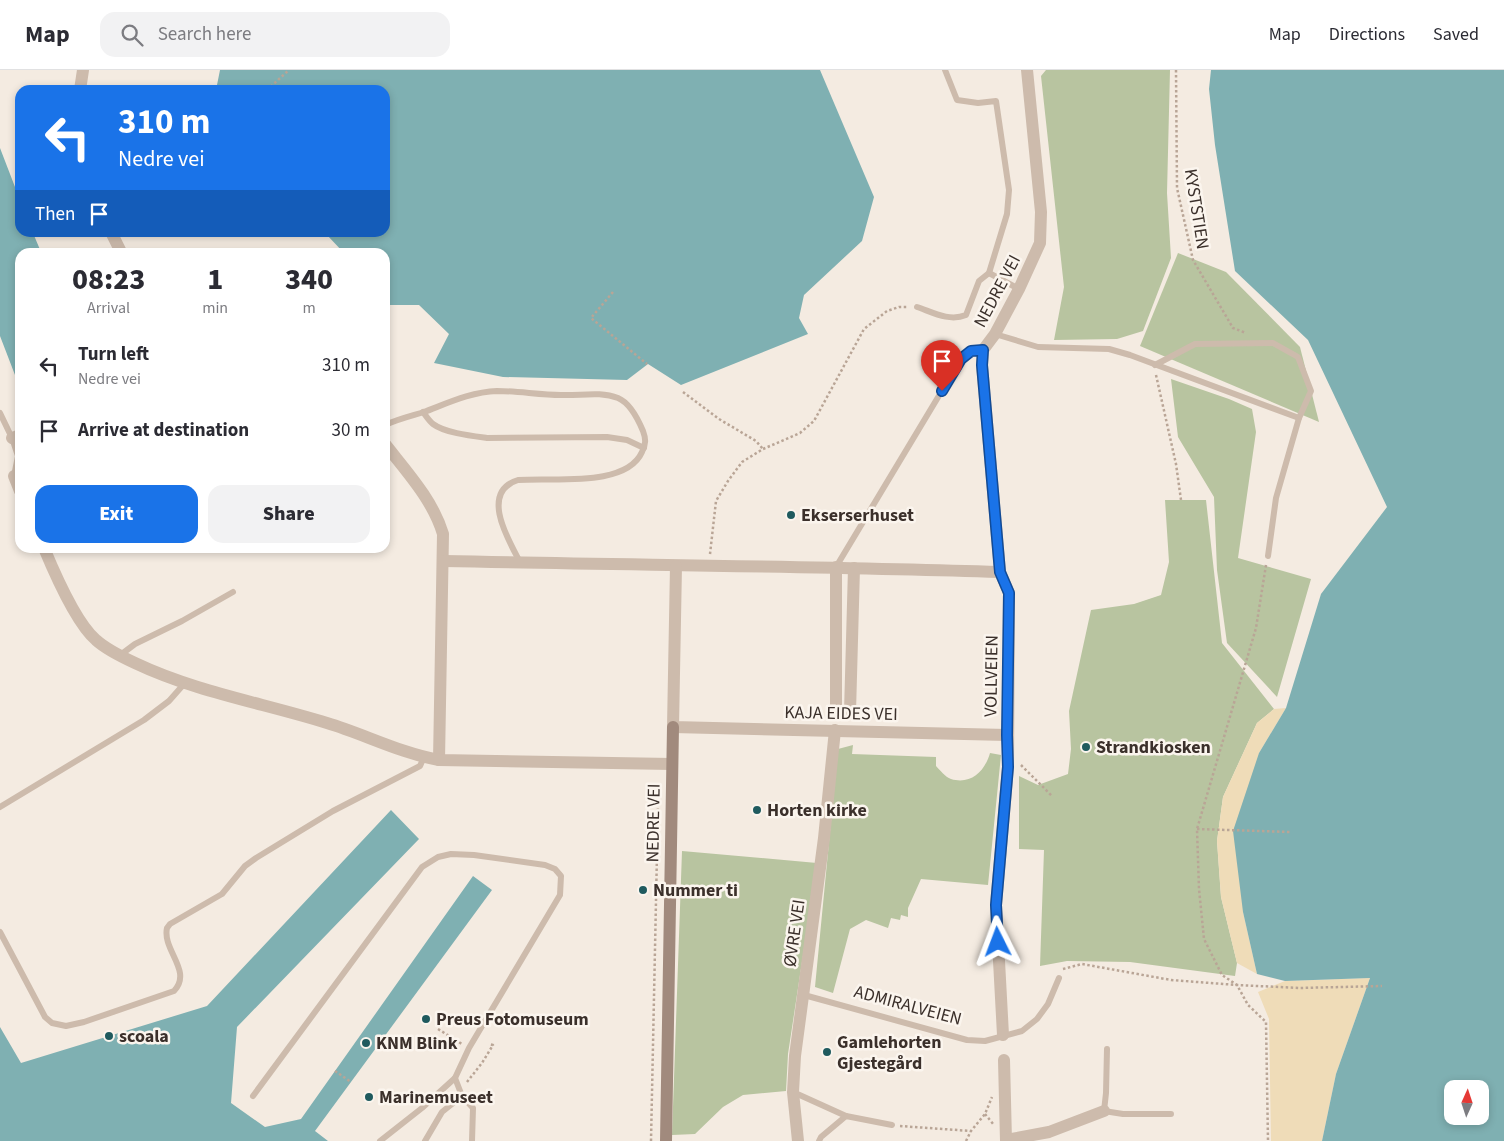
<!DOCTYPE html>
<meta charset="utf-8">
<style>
body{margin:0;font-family:"Source Sans 3",sans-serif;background:#f2f2f3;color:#2b2b33;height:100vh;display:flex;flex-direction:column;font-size:19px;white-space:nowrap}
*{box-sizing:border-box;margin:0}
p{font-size:16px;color:#7c7c81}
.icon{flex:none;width:28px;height:28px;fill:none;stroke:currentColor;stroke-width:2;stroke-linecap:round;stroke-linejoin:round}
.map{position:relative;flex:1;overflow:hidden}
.drawer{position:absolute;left:15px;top:178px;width:375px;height:305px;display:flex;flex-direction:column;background:#fff;border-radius:15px;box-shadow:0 2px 8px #0003}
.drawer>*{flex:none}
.guide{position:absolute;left:15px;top:15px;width:375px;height:152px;border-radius:15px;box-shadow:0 2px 8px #0003;background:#1a73e8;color:#fff;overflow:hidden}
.needle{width:32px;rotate:3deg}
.fabs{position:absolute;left:1444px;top:1010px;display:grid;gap:10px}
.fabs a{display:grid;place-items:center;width:45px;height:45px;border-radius:10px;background:#fff;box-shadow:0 2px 8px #0003;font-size:25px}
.pin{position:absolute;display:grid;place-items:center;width:42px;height:42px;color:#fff;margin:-51px -21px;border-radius:50% 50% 50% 0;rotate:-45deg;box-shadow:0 0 5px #0007}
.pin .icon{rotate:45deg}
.me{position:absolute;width:55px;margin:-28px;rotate:357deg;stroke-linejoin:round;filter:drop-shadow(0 0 4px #0008)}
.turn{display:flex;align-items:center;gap:18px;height:105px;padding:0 20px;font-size:22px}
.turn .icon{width:65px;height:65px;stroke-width:2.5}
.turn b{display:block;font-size:35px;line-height:42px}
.then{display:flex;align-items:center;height:48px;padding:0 20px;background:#0003;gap:10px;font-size:19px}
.eta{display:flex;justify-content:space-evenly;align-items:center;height:85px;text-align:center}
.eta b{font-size:30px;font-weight:800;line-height:35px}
.cta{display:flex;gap:10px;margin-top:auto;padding:10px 20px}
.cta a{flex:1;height:58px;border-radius:15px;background:#1a73e8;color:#fff;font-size:20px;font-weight:800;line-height:58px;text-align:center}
.cta a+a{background:#f2f2f3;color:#2b2b33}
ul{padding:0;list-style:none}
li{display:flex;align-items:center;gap:15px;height:65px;padding:0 20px}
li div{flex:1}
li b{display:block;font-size:19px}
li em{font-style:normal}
header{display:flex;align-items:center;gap:30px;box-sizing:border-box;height:70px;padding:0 25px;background:#fff;border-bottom:1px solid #e1e1e2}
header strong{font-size:24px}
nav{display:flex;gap:28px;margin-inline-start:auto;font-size:18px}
.search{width:350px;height:45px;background:#f2f2f3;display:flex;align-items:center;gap:12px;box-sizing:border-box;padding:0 18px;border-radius:15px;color:#7c7c81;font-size:19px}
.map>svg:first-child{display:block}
.green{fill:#b8c4a0}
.sand{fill:#efdcb8}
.water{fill:#7fb0b2;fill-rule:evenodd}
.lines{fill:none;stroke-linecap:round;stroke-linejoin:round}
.path{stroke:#b9a596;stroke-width:2.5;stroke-dasharray:2.5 2.5;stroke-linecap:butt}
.lane{stroke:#cdbbac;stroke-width:6}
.street{stroke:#cdbbac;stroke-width:12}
.secondary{stroke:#a18a7d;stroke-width:12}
.route-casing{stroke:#114b97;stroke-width:12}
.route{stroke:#1a73e8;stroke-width:9}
.poi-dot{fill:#1f5a5e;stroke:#fbf5ee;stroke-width:2}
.labels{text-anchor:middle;stroke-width:5;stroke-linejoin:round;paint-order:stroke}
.street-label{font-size:18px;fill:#3b302b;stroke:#fbf5ee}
.poi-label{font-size:18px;font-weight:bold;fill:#3b302b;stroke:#fbf5ee;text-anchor:start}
</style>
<header>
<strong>Map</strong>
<div class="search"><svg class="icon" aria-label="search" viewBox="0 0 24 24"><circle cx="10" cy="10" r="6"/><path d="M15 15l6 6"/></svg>Search here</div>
<nav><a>Map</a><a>Directions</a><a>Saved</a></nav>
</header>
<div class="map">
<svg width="1504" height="1071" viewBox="0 0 1504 1071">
<rect width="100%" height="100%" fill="#f4ebe1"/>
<g class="green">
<path d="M 1046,0 L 1170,0 L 1167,123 L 1171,188 L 1143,261 L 1117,269 L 1054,270 L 1064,217 L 1041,6 Z"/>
<path d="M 1178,183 L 1226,202 L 1300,277 L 1319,352 L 1140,276 Z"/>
<path d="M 1171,309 L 1229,329 L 1252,339 L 1256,362 L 1238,488 L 1311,509 L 1277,627 L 1227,573 L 1217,500 L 1214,427 L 1178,367 Z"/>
<path d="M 1165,430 L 1206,430 L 1222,573 L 1274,639 L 1257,653 L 1223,727 L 1217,771 L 1221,827 L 1237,893 L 1235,906 L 1130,892 L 1067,891 L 1040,896 L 1044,780 L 1019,779 L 1019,706 L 1038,715 L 1068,704 L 1071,679 L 1069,641 L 1091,540 L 1134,534 L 1161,525 L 1169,492 Z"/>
<path d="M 853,675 L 852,684 L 936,687 L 936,696 C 940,700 945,707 951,709 C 971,715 985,701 990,683 L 1001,685 L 988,815 L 921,809 L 908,838 L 908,847 L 901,845 L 900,850 L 891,848 L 888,858 L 866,850 L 850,859 L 833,923 L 815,917 L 838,679 Z"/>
<path d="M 682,781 L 817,793 L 788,984 L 786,1021 L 743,1025 L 723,1037 L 695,1064 L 672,1065 Z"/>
</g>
<g class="sand">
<path d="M 1286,638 L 1259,683 L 1243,842 L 1257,904 L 1237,893 L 1221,827 L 1217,771 L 1223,727 L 1257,653 L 1274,639 Z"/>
<path d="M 1370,908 L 1336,1004 L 1322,1071 L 1271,1071 L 1269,949 L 1258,922 L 1285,911 Z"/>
</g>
<g class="water">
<path d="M 220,0 L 820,0 L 874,127 L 862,171 L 804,225 L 799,248 L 808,264 L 681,315 L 648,294 L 627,310 L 503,307 L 434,293 L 449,264 L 419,235 L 390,235 L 385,229 L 385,182 L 343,182 L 327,165 L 329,162 L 385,162 L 385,20 L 216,20 Z"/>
<path d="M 1211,0 L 1504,0 L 1504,1071 L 1322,1071 L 1336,1004 L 1370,908 L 1285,911 L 1257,904 L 1243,842 L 1233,761 L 1259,683 L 1286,638 L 1321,524 L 1387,437 L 1308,270 L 1235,201 L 1215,75 L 1209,19 ZM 1452,1019 L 1480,1019 L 1480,1046 L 1452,1046 Z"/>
<path d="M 0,78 L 20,130 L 20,162 L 33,163 L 41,182 L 20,182 L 20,318 L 0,266 Z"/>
<path d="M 391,740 L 419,769 L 237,957 L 231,1033 L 265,1057 L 301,1049 L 473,806 L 492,820 L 315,1061 L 328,1071 L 0,1071 L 0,957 L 21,993 L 207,936 Z"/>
</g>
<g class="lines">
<g class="path">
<path d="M 1176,0 L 1177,118 L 1193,190 L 1233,258 L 1246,263"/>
<path d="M 267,20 L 289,0"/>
<path d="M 613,222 L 591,248 L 647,294"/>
<path d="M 1156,305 L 1176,394 L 1181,430"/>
<path d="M 683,322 L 719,349 L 756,371 L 763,379"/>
<path d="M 710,484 L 716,431 L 728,411 L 742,392 L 763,379 L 800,363 L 814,351 L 864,259 L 887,241 L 899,237 L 908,237"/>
<path d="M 1266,495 L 1256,558 L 1197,759 L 1199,819 L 1204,869 L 1222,905 L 1237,915 L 1248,935 L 1266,952 L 1268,1071"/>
<path d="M 1021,695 L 1052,726"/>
<path d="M 1197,759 L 1290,762"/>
<path d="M 1063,899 L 1082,894 L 1171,910 L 1237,915 L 1300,918 L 1382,916"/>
<path d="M 438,959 L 462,974"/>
<path d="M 335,1001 L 351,1012"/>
<path d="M 467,1012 L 482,993 L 493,975 L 489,974"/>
<path d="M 985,1044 L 994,1055"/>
<path d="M 900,1056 L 971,1061 L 985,1044 L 992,1027"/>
<path d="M 651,1071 L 658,735"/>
<path d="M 966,1071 L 971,1061"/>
</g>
<g class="lane">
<path d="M 989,203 L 1019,219"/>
<path d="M 917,237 C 932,242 949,252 966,245 L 979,211 L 989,203 L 1007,144 L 1009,120 L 996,31 L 978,33 L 957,30 L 945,0"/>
<path d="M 995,264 L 1038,277 L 1109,279 L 1130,285 L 1299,348"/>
<path d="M 1155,295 L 1195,274 L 1273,273 L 1298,287 L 1311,321 L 1299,348 L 1276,428 L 1268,486"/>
<path d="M 423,342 C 426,346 429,351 433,354 C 445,363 472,366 487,368 L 607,367 L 627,370 L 644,378"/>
<path d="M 0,343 L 12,368 L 18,386 L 14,406"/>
<path d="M 385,355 C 398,349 411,346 424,342 C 448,333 471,322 497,321 C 518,321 540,325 561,325 C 580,326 600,321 618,328 C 630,333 638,349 643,361 C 646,369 646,374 642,382 C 626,418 552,407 518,410 C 479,422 509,471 520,492"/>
<path d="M 836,497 L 961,289 L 971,281 L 983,280"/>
<path d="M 119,586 L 135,574 L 182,551 L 233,522"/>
<path d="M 0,737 L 144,650 L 169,631 L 184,614"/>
<path d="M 0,862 L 45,947 L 52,953 L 66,956 L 84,952 L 174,921 C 193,901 162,880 167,858 L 170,854 L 222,824 L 245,796 L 256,788 L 333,741 L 420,696 L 424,687"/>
<path d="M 804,925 L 967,970 L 985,971 L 1022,961 L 1037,949 L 1048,934 L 1059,908"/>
<path d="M 1107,979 L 1106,1023 L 1104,1041 L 1123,1044 L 1171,1044"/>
<path d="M 793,1022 L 846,1046"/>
<path d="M 253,1026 L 422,797 L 438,787 L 451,784 L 474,785 L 545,795 L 555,799 L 561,806 L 560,825 L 469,978 L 455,1008 L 462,1026 L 473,1038 L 472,1071"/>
<path d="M 380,1071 L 422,1038 L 455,1008"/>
<path d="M 425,1071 L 442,1042 L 462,1026"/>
<path d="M 819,1071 L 821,1067 L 846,1046 L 892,1055"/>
</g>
<g class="street">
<path d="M 80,20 L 83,0"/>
<path d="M 111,162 L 121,182"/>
<path d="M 12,368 L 20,365"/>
<path d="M 385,374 C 406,401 433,430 443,464 L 439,690"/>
<path d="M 14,406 L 20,421"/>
<path d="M 44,478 C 54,502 76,553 96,570 C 107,580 122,587 135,593 C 196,622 263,633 327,653 C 364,664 400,683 439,690 L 672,694"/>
<path d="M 444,491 C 629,495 815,496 1000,502"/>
<path d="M 676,496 L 673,657 L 1007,665"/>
<path d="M 836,642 L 836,497"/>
<path d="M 850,642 L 854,498"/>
<path d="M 1003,965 L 996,835 L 1008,697 L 1009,523 L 1000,502 L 982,295 L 983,280 L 995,264 L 1019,219 L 1040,173 L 1041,142 L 1027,0"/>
<path d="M 1004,990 L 1006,1071"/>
<path d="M 1006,1070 L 1049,1062 L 1104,1041"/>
<path d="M 798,1071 L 793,1022 L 795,986 L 824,768 L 835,660"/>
</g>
<path class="secondary" d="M 666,1071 L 673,657"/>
</g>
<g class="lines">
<g class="route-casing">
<path id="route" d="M 942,321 L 961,289 L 971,281 L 983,280 L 982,295 L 1000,502 L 1009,523 L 1007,665 L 1008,697 L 996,835 L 998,872"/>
</g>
<use href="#route" class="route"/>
</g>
<g class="poi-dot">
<circle cx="791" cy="445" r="5"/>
<circle cx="1086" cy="677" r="5"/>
<circle cx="757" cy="740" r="5"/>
<circle cx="643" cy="820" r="5"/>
<circle cx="426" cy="949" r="5"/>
<circle cx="109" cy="966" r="5"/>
<circle cx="366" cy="973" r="5"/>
<circle cx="827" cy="982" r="5"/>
<circle cx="369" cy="1027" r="5"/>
</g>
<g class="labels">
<g class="street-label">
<text transform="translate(1197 139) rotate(81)" y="6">KYSTSTIEN</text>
<text transform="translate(997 221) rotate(-62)" y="6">NEDRE VEI</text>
<text transform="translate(991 606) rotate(-89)" y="6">VOLLVEIEN</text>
<text transform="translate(841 643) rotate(1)" y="6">KAJA EIDES VEI</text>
<text transform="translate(653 753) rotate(-89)" y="6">NEDRE VEI</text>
<text transform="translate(794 863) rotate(-82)" y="6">ØVRE VEI</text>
<text transform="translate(908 935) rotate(15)" y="6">ADMIRALVEIEN</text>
</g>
<g class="poi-label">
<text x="801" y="451">Ekserserhuset</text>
<text x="1096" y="683">Strandkiosken</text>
<text x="767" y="746">Horten kirke</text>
<text x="653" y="826">Nummer ti</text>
<text x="436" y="955">Preus Fotomuseum</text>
<text x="119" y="972">scoala</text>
<text x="837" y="978">Gamlehorten<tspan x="837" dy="21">Gjestegård</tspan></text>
<text x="376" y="979">KNM Blink</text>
<text x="379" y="1033">Marinemuseet</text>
</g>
</g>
</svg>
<div class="fabs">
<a><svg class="needle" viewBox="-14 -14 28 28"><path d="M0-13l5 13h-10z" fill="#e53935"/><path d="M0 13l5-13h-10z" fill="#7c7c81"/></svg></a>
</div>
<div class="pin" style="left:942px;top:321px;background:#d93025"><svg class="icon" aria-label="arrive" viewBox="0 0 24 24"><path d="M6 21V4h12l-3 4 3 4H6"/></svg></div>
<svg class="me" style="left:998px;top:872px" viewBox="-20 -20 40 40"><path d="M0-17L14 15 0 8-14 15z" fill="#1a73e8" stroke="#fff" stroke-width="4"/></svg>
<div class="guide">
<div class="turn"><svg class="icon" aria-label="left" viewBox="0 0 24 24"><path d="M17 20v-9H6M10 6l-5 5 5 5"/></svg><div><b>310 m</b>Nedre vei</div></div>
<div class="then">Then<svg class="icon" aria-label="arrive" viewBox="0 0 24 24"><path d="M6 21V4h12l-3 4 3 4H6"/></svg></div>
</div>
<section class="drawer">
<div class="eta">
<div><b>08:23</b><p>Arrival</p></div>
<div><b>1</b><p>min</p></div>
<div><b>340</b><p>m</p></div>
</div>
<ul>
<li><svg class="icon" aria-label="left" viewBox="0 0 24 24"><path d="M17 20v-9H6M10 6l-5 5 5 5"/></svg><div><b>Turn left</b><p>Nedre vei</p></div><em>310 m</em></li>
<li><svg class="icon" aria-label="arrive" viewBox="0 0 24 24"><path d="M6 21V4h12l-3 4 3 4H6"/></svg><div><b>Arrive at destination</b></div><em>30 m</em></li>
</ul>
<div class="cta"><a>Exit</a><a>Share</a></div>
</section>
</div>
